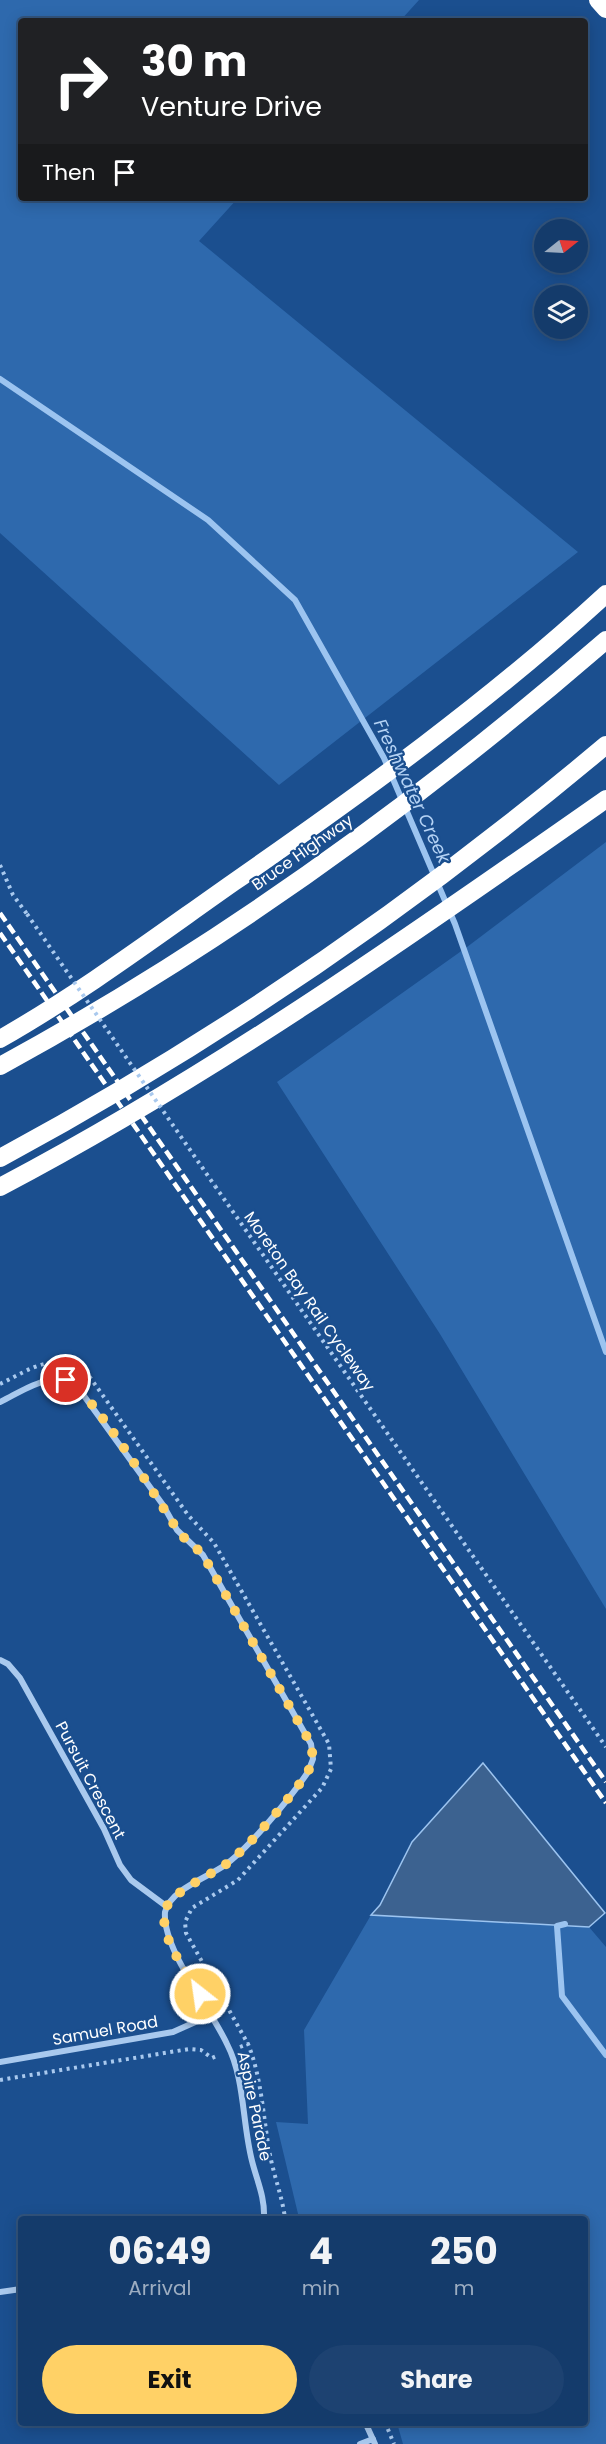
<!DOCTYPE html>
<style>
body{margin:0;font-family:Poppins,sans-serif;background:#1d4271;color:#f1f3f6;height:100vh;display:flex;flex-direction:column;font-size:22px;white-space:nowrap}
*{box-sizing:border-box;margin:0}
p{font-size:20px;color:#9dadc1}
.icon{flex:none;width:33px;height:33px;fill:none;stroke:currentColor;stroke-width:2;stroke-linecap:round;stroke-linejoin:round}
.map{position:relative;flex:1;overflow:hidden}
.details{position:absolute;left:18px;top:2216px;width:570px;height:210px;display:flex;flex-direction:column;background:#143b6b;border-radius:6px;box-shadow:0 3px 15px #0003,0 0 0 2px #33557e}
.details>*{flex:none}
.banner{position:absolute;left:18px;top:18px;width:570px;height:183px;border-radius:6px;box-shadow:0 3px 15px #0003,0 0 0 2px #33557e;background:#202124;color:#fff;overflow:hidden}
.needle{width:39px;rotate:72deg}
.controls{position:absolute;left:534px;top:219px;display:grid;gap:12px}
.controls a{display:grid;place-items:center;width:54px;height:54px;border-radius:50%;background:#143b6b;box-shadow:0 3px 15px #0003,0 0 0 2px #33557e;font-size:30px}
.pin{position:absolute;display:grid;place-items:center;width:51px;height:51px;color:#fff;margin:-26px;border:3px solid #fff;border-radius:50%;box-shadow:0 2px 6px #0007}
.me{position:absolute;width:66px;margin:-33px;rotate:330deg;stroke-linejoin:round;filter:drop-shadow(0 0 4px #0008)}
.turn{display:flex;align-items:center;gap:21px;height:126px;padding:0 24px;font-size:27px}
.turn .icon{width:78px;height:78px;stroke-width:2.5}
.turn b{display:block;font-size:42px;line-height:51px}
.then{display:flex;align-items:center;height:57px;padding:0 24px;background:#0003;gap:12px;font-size:22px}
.eta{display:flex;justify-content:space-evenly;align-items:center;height:102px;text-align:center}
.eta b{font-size:36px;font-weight:700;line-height:42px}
.action{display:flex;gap:12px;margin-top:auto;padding:12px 24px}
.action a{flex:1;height:69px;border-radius:36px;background:#ffd166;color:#111;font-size:24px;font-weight:700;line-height:69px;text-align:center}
.action a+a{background:#1d4271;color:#f1f3f6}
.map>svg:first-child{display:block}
.green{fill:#2e69ad}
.water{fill:#3c6290;stroke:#9cc4f0;stroke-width:1.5}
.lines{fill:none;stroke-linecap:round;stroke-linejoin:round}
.stream{stroke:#9cc4f0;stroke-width:6}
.path{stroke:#a9c9ee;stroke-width:4;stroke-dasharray:3 4.5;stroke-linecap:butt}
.street{stroke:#a9c9ee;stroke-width:6}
.highway{stroke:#fff;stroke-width:18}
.rail{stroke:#fff;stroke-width:4.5;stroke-dasharray:10 4.5;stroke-linecap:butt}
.path-bridge{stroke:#a9c9ee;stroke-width:4;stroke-dasharray:3 4.5;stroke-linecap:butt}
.route{stroke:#ffd166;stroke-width:10;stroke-dasharray:0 18}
.labels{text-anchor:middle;stroke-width:4.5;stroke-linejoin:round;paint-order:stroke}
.street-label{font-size:16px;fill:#fff;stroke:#1b4f8f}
.water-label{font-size:18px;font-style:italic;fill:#b5d3f5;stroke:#1b4f8f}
</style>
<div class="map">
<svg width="606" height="2444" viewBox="0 0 606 2444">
<rect width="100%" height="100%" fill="#1b4f8f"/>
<g class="green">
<path d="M 0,0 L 419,0 L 400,21 L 21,21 L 21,198 L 238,198 L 199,241 L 578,552 L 279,785 L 0,533 Z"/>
<path d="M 606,842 L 606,1609 L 440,1334 L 277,1082 L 467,947 Z"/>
<path d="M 371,1915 L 589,1927 L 606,1947 L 606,2444 L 403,2444 L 397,2423 L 585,2422 L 585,2218 L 299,2218 L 276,2122 L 308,2124 L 304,2030 Z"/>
</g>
<path class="water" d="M 483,1763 L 605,1913 L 589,1927 L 371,1915 L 380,1905 L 412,1842 Z"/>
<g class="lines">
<g class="stream">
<path d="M 0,379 L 208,520 L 295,600 L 384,758 L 455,924 L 606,1352"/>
<path d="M 565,1924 L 557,1926 L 562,1996 L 606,2055"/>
</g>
<g class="path">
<path d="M 0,865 L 13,895 L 27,914"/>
<path d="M 215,1186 L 606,1747"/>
<path d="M 0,1384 C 33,1368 56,1349 89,1376 L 188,1515 L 214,1543 L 329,1744 L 331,1769 L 322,1788 L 238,1880 L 192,1908 L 185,1922 L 186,1933 L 248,2044"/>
<path d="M 240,2047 L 248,2044 C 262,2078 263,2118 270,2155 C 274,2176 282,2196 285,2218"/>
<path d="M 0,2080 L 189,2049 L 201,2050 L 212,2058 L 219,2055"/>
<path d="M 385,2422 L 394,2444"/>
</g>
<g class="street">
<path d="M 0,1402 C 25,1390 54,1367 79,1389 L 163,1505 L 177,1530 L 203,1555 L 311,1744 L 313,1759 L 308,1772 C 292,1796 248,1849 225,1865 C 207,1878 171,1889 165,1912 C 162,1949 211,2009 227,2044 C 245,2079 242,2122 252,2161 C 257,2181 265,2197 264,2218"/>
<path d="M 0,1660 L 8,1664 L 20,1678 L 104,1829 L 120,1865 L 131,1880 L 166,1906"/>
<path d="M 0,2062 L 173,2032 L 211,2015"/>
<path d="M 0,2292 L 21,2289"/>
<path d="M 365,2422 L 375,2444"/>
<path d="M 360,2444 L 373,2439"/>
</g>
<g class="highway">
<path d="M 598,0 L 606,9"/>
<path d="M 0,1039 C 81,993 157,936 234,882 C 362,793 491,700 606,594"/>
<path d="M 0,1066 C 217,948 419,802 606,640"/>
<path d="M 0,1158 C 215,1042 419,902 606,745"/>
<path d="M 0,1187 C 213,1075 409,937 606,799"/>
</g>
<g class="rail">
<path d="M 0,913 L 606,1782"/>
<path d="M 0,933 L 606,1803"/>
</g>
<path class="path-bridge" d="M 27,914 L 215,1186"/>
</g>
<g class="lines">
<path class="route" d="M 66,1380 C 92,1391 158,1501 177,1529 C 183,1539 195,1546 203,1555 L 311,1744 L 313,1759 L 308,1772 C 292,1796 245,1852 222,1867 C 207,1877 169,1893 165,1911 C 159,1938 187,1972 200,1994"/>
</g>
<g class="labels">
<g class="street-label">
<text transform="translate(302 852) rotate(-35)" y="6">Bruce Highway</text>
<text transform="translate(310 1301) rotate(55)" y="6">Moreton Bay Rail Cycleway</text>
<text transform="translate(91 1780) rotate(62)" y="6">Pursuit Crescent</text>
<text transform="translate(105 2030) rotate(-10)" y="6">Samuel Road</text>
<text transform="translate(255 2106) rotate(78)" y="6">Aspire Parade</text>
</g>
<g class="water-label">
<text transform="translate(412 791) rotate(65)" y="6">Freshwater Creek</text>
</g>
</g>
</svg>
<div class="controls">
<a><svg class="needle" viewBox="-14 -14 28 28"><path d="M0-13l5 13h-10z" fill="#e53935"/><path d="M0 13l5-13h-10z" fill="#9dadc1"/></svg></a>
<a><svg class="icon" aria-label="layers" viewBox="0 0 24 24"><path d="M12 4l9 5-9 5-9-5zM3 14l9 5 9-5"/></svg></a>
</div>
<div class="pin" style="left:66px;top:1380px;background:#d93025"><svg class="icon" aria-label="arrive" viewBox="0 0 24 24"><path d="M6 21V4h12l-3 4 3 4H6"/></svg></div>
<svg class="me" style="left:200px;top:1994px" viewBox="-20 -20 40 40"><circle r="17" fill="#ffd166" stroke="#fff" stroke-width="3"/><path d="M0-11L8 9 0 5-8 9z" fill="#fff"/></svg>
<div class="banner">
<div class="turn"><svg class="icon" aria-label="right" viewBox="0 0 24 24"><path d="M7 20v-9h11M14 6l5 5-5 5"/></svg><div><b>30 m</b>Venture Drive</div></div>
<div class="then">Then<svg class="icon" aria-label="arrive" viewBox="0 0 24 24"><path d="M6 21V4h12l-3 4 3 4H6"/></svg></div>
</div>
<section class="details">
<div class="eta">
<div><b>06:49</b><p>Arrival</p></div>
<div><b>4</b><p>min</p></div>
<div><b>250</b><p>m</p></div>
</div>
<div class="action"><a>Exit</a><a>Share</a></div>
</section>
</div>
